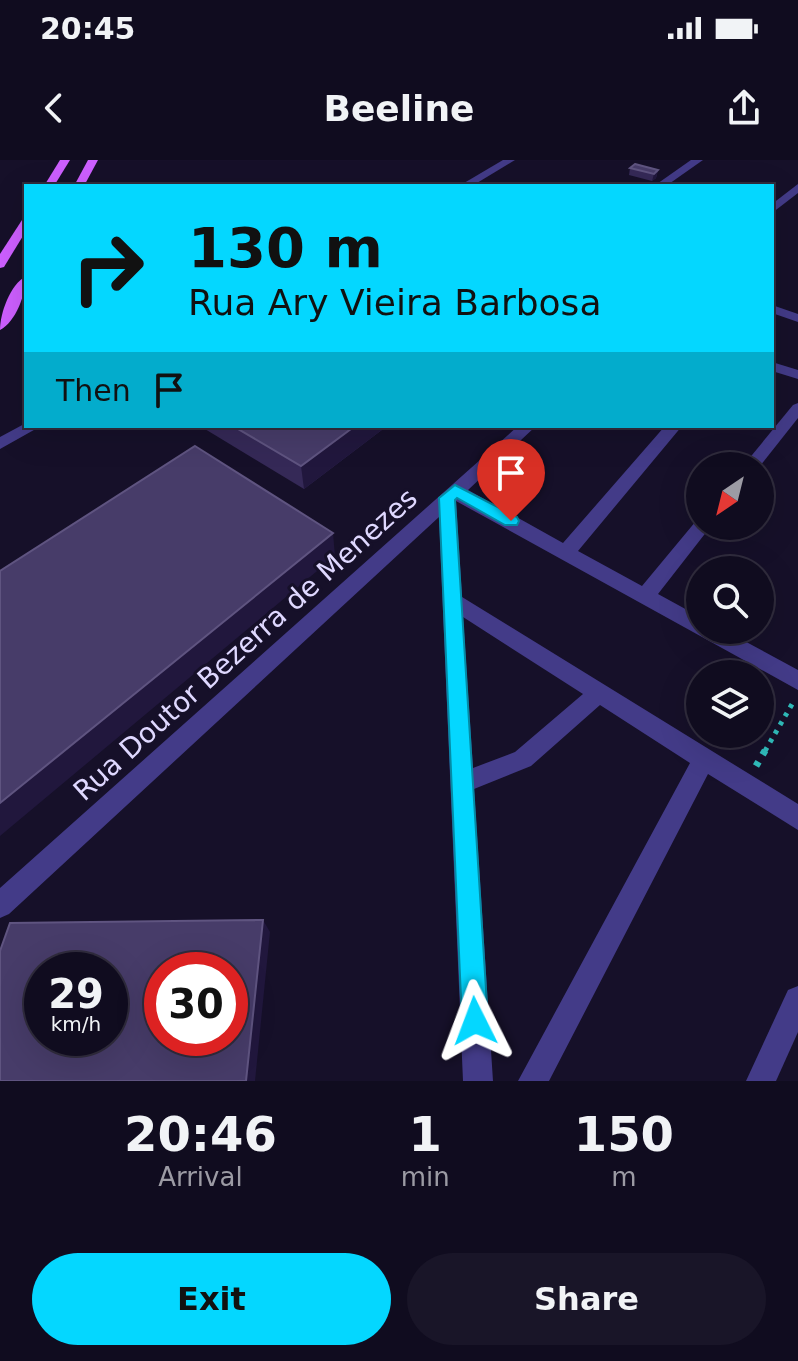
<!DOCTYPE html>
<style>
body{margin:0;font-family:"DejaVu Sans",sans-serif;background:#191528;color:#f1f3f6;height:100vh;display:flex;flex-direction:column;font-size:30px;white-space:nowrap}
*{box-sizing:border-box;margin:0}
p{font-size:26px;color:#9c9ba4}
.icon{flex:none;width:44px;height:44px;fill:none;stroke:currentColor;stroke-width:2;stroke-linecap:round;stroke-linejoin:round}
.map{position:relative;height:921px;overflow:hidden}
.sheet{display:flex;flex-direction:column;background:#100c1f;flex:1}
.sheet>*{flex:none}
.hud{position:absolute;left:24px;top:24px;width:750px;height:244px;border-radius:0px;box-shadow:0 8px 32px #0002,0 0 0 2px #302c3d;background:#04d7ff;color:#111;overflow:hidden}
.needle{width:52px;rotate:215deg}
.controls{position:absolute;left:686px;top:292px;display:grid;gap:16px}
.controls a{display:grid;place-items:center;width:88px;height:88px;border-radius:50%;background:#100c1f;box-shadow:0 8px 32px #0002,0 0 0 2px #302c3d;font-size:40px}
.speed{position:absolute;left:24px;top:792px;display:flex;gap:16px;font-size:40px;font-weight:700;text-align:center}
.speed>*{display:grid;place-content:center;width:104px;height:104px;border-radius:50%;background:#100c1f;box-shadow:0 8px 32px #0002,0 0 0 2px #302c3d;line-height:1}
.speed small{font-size:20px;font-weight:400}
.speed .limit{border:12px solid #d22;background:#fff;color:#111}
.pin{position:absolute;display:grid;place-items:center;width:68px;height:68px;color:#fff;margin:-82px -34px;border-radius:50% 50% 50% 0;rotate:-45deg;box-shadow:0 0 8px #0007}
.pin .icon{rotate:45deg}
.me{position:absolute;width:88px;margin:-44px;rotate:357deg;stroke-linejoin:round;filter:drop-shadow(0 0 6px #0008)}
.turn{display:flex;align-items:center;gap:28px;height:168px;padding:0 32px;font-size:36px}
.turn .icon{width:104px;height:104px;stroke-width:2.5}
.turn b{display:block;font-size:56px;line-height:68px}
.then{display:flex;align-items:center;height:76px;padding:0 32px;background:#0003;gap:16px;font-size:30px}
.eta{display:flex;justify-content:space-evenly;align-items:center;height:136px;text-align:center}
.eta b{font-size:48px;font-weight:700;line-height:56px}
.primary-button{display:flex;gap:16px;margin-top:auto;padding:16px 32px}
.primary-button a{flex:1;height:92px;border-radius:48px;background:#04d7ff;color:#111;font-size:32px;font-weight:700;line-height:92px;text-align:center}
.primary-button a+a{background:#191528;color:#f1f3f6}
.status{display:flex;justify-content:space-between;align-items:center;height:56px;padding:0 40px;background:#100c1f;direction:ltr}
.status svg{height:22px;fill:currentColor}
header{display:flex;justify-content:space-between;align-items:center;height:104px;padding:0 32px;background:#100c1f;font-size:36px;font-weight:700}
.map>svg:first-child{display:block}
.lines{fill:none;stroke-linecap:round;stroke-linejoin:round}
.path-far1{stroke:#30bcbb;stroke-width:5;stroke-dasharray:4 6;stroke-linecap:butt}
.path{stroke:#30bcbb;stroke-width:7;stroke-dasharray:5 8;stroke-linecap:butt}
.minor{fill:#433b88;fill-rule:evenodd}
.major{fill:#cd5fff;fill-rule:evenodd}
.wall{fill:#352957}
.shaded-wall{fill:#21173d}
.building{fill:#473c69;stroke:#5f5480;stroke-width:2;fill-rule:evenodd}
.route{fill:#04d7ff;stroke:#038ca6;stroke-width:2}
.labels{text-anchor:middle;stroke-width:6;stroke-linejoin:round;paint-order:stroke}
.street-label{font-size:28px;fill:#dfd8ff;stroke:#161029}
</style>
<div class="status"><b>20:45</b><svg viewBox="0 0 49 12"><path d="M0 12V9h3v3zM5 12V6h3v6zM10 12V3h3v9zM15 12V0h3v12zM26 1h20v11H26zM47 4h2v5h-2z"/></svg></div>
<header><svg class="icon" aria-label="back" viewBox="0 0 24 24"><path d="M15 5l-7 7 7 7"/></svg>Beeline<svg class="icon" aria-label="share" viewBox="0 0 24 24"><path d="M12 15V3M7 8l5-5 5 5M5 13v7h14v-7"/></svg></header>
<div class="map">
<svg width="798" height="921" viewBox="0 0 798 921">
<rect width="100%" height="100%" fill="#161029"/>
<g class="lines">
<path class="path-far1" d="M 765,591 L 795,539"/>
<path class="path" d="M 756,606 L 766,589"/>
<g class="minor">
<path d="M 503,0 L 515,0 L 472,26 L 459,26 Z"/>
<path d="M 691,0 L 703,0 L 666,26 L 654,26 Z"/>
<path d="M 798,24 L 798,33 L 772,53 L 772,44 Z"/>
<path d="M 772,145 L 798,154 L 798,162 L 772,153 Z"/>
<path d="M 772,202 L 798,210 L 798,219 L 772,211 Z"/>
<path d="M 798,243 L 798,258 L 760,306 L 743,306 L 793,245 Z"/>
<path d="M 26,263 L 26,266 L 41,266 L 0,289 L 0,277 Z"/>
<path d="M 518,266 L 536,266 L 468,330 L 563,383 L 665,266 L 682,266 L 578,391 L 642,426 L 696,361 L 700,360 L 700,366 L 711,366 L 658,434 L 700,457 L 700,470 L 724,470 L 798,510 L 798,530 L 456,341 L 462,437 L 798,644 L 798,670 L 708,614 L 549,921 L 518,921 L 690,603 L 600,545 L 531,606 L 474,629 L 493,921 L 463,921 L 439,357 L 9,754 L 0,758 L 0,728 ZM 463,457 L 583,534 L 515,592 L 473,608 Z"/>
<path d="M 798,826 L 798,872 L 776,921 L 746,921 L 788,830 Z"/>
</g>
<g class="major">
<path d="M 60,0 L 70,0 L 54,26 L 44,26 Z"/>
<path d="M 88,0 L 98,0 L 84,26 L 74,26 Z"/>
<path d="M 26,59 L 26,71 L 4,107 L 0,108 L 0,94 L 22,60 Z"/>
<path d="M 26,116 C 26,133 16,162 0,170 C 0,153 10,125 26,116 Z"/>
</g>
</g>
<g class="wall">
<path d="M 630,8 L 658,10 L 656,18 L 652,21 L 629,15 Z"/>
<path d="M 200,266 L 387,266 L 304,329 Z"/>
</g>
<g class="shaded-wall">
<path d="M 658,10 L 656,18 L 652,21 L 654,14 Z"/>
<path d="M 355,266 L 387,266 L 304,329 L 301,306 Z"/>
<path d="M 333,373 L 335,396 L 0,676 L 0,643 Z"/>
<path d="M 263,760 L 270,772 L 255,921 L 246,921 Z"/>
</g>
<g class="building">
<path d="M 635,4 L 658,10 L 654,14 L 630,8 Z"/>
<path d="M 233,266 L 355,266 L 301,306 Z"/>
<path d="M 195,286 L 333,373 L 0,643 L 0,411 Z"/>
<path d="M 263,760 L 246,921 L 0,921 L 0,791 L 10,763 ZM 42,810 L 110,810 L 110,878 L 42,878 ZM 162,810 L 230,810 L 230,878 L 162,878 Z"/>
</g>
<path class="route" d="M 455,325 L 517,357 L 519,361 L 517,365 L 505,365 L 457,338 L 455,340 L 488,861 L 484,871 L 475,874 L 466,871 L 462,861 L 439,338 Z"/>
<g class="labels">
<g class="street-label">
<text transform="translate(245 484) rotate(-42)" y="10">Rua Doutor Bezerra de Menezes</text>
</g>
</g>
</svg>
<div class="controls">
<a><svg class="needle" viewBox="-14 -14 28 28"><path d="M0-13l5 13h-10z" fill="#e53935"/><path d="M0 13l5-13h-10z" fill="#9c9ba4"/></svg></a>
<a><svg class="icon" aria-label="search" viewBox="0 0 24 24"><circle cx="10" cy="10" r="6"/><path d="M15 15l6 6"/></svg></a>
<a><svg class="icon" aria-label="layers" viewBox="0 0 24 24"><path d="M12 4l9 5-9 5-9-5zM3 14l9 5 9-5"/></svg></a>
</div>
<div class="speed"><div>29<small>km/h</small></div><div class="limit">30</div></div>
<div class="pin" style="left:511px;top:361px;background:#d93025"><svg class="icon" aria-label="arrive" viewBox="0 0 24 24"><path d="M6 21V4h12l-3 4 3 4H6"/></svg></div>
<svg class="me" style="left:475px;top:861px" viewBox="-20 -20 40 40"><path d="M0-17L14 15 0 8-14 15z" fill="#04d7ff" stroke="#fff" stroke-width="4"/></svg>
<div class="hud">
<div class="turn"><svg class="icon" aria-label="right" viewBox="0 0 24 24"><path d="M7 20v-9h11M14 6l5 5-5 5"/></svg><div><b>130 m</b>Rua Ary Vieira Barbosa</div></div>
<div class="then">Then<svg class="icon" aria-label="arrive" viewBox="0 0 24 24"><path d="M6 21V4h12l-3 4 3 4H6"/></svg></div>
</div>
</div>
<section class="sheet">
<div class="eta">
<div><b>20:46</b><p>Arrival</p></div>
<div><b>1</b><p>min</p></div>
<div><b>150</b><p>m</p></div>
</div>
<div class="primary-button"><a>Exit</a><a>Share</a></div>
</section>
